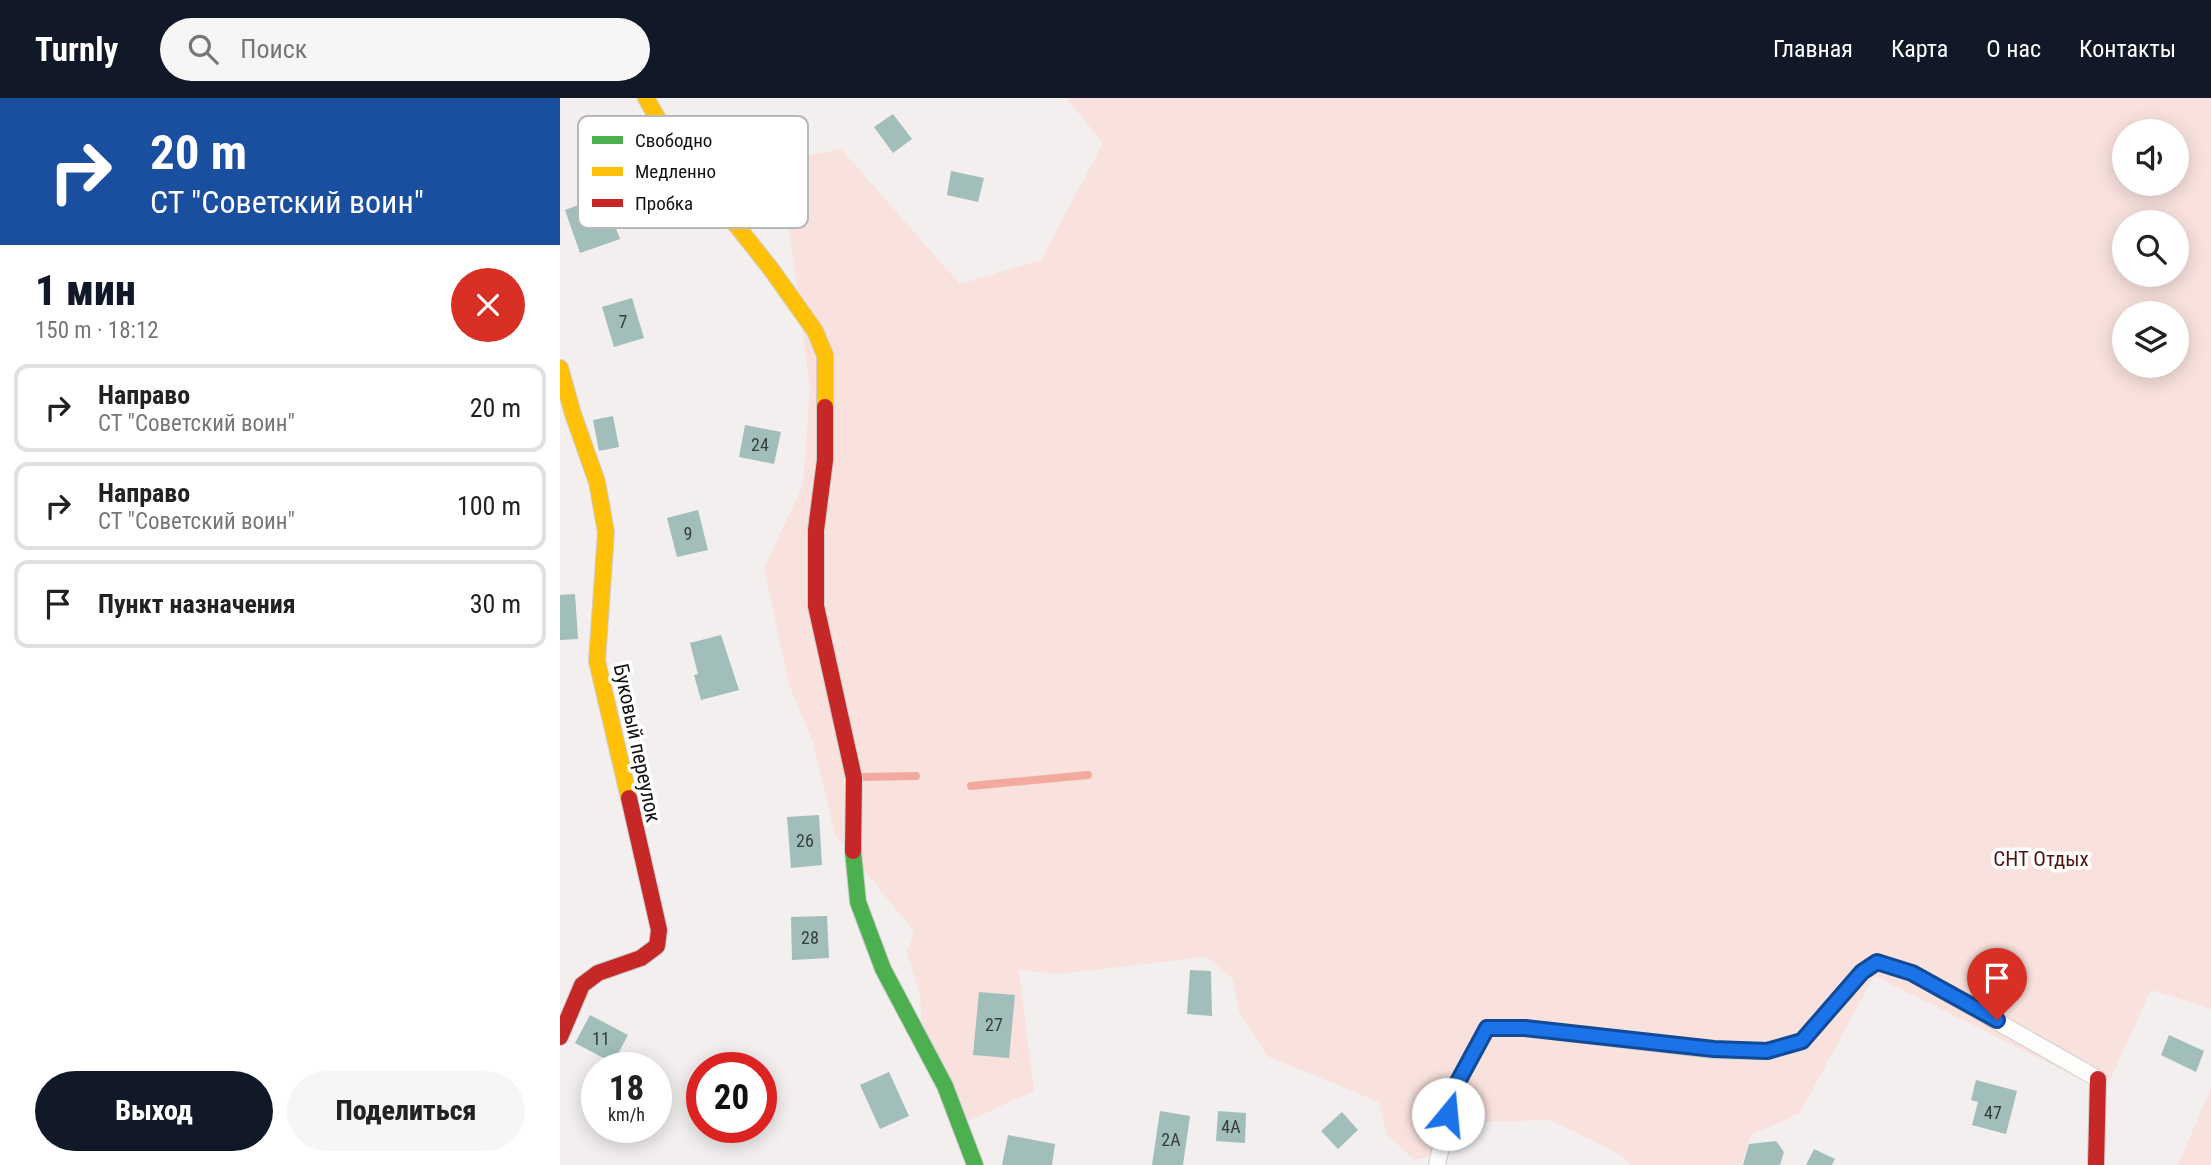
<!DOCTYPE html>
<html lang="ru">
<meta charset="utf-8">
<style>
body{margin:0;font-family:"Roboto Condensed",sans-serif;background:#f6f6f6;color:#222;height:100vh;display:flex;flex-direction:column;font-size:26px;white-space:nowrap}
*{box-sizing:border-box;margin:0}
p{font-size:23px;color:#767676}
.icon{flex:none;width:38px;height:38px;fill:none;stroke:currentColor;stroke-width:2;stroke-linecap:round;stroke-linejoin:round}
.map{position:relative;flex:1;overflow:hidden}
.drawer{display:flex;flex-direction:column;background:#fff;width:560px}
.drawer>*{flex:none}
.banner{background:#1a4fa0;color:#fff;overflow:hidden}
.fabs{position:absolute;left:1552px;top:21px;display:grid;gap:14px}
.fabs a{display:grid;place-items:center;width:77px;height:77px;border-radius:50%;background:#fff;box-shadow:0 4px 18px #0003;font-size:35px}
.speed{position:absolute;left:21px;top:954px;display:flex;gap:14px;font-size:35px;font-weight:700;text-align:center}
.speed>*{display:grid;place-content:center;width:91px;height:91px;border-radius:50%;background:#fff;box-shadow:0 4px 18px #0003;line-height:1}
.speed small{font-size:18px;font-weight:400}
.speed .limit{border:10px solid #d22;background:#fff;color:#111}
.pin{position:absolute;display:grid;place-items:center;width:60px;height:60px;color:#fff;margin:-72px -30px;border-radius:50% 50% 50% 0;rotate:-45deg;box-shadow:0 0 7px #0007}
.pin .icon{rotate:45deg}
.me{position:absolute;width:77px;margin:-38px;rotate:17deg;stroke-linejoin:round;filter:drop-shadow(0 0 5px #0008)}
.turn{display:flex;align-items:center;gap:24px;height:147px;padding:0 35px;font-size:32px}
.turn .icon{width:91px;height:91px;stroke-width:2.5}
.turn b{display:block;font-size:49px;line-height:60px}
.round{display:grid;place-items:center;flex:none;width:74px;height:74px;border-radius:37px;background:#f6f6f6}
.head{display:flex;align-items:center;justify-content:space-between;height:119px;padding:0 35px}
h1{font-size:42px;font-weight:800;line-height:52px;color:#111827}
.action{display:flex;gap:14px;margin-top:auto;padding:14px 35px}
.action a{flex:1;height:80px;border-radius:42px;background:#111827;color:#fff;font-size:28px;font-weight:800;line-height:80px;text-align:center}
.action a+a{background:#f6f6f6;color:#222}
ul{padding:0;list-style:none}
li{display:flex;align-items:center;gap:21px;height:88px;margin:0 14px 10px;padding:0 21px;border:4px solid #e0e0e0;border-radius:14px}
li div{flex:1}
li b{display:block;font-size:26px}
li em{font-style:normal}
header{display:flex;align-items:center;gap:42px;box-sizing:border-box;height:98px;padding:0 35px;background:#111827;color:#fff}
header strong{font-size:33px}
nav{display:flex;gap:38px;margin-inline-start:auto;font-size:24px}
.search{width:490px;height:63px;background:#f6f6f6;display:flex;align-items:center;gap:18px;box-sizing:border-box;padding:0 24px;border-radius:38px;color:#767676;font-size:26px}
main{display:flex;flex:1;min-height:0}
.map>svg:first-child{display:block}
.green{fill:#f9e2de;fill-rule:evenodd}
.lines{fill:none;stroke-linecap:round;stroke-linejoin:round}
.stream{stroke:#f3aa9e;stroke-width:8}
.building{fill:#a1beba}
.lane-casing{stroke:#cfcdcc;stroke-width:18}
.fast-casing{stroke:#cfcdcc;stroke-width:18}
.slow-casing{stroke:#cfcdcc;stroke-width:18}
.jam-casing{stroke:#cfcdcc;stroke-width:18}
.lane{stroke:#fdfdfc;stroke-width:16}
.fast{stroke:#4caf50;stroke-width:16}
.slow{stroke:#ffc107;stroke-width:16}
.jam{stroke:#c62828;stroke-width:16}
.route-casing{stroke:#114b97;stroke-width:18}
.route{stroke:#1a73e8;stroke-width:12}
.labels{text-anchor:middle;stroke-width:7;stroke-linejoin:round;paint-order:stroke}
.number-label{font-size:18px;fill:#373d3c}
.street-label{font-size:21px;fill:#141212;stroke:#fff}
.park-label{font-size:21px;fill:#52130d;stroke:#fff}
.key{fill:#fff;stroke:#b8b8b8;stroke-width:2}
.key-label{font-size:19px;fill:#141212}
</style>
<header>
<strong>Turnly</strong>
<div class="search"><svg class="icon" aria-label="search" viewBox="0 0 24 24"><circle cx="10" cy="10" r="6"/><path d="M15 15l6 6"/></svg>Поиск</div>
<nav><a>Главная</a><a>Карта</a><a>О нас</a><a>Контакты</a></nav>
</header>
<main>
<section class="drawer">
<div class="banner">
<div class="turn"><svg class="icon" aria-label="right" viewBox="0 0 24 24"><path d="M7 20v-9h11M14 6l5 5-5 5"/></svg><div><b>20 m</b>СТ &quot;Советский воин&quot;</div></div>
</div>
<div class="head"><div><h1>1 мин</h1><p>150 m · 18:12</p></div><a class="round" style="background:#d93025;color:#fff"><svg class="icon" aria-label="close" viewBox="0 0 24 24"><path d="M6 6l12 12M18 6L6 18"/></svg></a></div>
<ul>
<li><svg class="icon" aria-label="right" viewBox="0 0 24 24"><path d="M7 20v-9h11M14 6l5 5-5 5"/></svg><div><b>Направо</b><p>СТ &quot;Советский воин&quot;</p></div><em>20 m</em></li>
<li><svg class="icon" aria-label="right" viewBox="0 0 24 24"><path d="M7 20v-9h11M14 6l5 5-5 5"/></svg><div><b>Направо</b><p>СТ &quot;Советский воин&quot;</p></div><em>100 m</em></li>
<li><svg class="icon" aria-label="arrive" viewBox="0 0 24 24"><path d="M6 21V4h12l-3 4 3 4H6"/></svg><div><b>Пункт назначения</b></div><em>30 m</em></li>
</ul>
<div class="action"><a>Выход</a><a>Поделиться</a></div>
</section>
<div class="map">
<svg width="1651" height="1067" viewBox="0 0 1651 1067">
<rect width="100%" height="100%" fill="#f2efee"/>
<g class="green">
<path d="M 506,0 L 1651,0 L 1651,911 L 1591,892 L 1545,993 L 1314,878 L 1240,1015 L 1191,1037 L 1181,1067 L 1071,1067 L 1061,1057 L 990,1022 L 920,1024 L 883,1055 L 855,1062 L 827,1037 L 819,1004 L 707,958 L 679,913 L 673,881 L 646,859 L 497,876 L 459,872 L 474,993 L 400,1027 L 363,945 L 360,898 L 347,854 L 354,834 L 275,736 L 252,642 L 229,587 L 204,470 L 243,387 L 250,291 L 224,93 L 239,59 L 281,51 L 400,186 L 481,162 L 543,45 ZM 1564,33 L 1617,33 L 1617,86 L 1564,86 ZM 1564,124 L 1617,124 L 1617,177 L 1564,177 ZM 1564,215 L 1617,215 L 1617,268 L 1564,268 Z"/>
<path d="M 1651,990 L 1651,1067 L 1618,1067 Z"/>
</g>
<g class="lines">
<g class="stream">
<path d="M 303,679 L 356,678"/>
<path d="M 411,688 L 528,677"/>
</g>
</g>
<g class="building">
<path d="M 333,16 L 352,41 L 333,55 L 314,29 Z"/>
<path d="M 391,73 L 424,80 L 418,104 L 387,97 Z"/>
<path d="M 51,95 L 56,109 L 49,112 L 60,141 L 20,155 L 5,112 Z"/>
<path d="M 72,200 L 84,240 L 54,249 L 42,209 Z"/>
<path d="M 53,318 L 59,349 L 39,353 L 33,322 Z"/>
<path d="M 185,327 L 221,334 L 214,366 L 179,359 Z"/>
<path d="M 138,412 L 148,452 L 117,459 L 107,420 Z"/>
<path d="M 15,496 L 18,541 L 0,542 L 0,497 Z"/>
<path d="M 161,537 L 179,592 L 141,602 L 134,577 L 138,576 L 130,545 Z"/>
<path d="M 259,717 L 262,767 L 231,770 L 227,719 Z"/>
<path d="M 267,818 L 269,860 L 232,862 L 231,819 Z"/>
<path d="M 630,872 L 651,873 L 652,918 L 627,916 Z"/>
<path d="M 419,894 L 455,897 L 449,960 L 413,957 Z"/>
<path d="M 30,917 L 68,937 L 53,965 L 15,945 Z"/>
<path d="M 1609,937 L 1644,953 L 1636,974 L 1601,957 Z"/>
<path d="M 329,974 L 349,1018 L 320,1031 L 300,987 Z"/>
<path d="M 1416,982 L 1457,993 L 1446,1036 L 1412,1027 L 1418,1004 L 1411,1002 Z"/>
<path d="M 600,1013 L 630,1018 L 623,1067 L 592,1067 Z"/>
<path d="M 658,1013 L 686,1015 L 685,1045 L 656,1043 Z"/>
<path d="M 782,1014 L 798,1032 L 778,1051 L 761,1033 Z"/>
<path d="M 448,1037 L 495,1046 L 492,1067 L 442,1067 Z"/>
<path d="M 1216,1043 L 1224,1054 L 1220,1067 L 1183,1067 L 1189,1046 Z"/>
<path d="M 1254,1051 L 1275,1061 L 1272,1067 L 1246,1067 Z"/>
</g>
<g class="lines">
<g class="lane-casing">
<path id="lane" d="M 877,1067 L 894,991 L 927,930 L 965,930 L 1154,952 L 1207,953 L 1242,943 L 1302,874 L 1317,864 L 1352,875 L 1538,981"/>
</g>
<g class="fast-casing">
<path id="fast" d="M 293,753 L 298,804 L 323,871 L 385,988 L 415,1067"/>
</g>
<g class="slow-casing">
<g id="slow">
<path d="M 86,0 L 112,46 L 211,171 L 255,233 L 265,257 L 265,309"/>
<path d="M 0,270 L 13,316 L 37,384 L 46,434 L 37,563 L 69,700"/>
</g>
</g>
<g class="jam-casing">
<g id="jam">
<path d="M 265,309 L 265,362 L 256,432 L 256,508 L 294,680 L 293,753"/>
<path d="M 0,939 L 22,887 L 38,875 L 81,860 L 97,848 L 99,832 L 69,700"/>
<path d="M 1536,1067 L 1538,981"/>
</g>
</g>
<use href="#lane" class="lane"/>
<use href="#fast" class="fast"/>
<use href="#slow" class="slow"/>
<use href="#jam" class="jam"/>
</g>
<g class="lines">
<g class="route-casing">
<path id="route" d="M 888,1016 L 894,991 L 927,930 L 965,930 L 1154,951 L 1207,953 L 1242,943 L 1302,874 L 1317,864 L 1352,875 L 1437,922"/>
</g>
<use href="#route" class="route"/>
</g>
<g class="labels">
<g class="number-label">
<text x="63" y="230">7</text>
<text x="200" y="353">24</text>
<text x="128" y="442">9</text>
<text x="245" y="749">26</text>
<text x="250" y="846">28</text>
<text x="434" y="933">27</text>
<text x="41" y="947">11</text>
<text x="1433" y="1021">47</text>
<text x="671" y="1035">4А</text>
<text x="611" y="1048">2А</text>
</g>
<g class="street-label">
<text transform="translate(77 645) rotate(78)" y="7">Буковый переулок</text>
</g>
<g class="park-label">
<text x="1481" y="768">СНТ Отдых</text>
</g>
</g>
<rect x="18" y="18" width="230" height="112" rx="10" class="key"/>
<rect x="32" y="38" width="31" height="8" fill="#4caf50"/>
<rect x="32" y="69" width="31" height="9" fill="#ffc107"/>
<rect x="32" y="101" width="31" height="8" fill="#c62828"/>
<g class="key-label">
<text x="75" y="49">Свободно</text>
<text x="75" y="80">Медленно</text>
<text x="75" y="112">Пробка</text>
</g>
</svg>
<div class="fabs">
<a><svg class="icon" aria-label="sound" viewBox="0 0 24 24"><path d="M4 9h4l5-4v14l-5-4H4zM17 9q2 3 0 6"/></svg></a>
<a><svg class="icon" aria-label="search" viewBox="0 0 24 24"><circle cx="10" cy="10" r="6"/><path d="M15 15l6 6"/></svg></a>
<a><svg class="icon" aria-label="layers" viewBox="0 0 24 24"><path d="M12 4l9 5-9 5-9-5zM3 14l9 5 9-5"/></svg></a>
</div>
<div class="speed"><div>18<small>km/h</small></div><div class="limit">20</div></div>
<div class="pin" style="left:1437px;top:922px;background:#d93025"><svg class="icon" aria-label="arrive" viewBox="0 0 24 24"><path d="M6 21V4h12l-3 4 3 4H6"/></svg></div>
<svg class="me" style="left:888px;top:1016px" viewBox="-20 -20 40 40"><circle r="19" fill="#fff"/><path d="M0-13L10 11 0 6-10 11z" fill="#1a73e8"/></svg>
</div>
</main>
